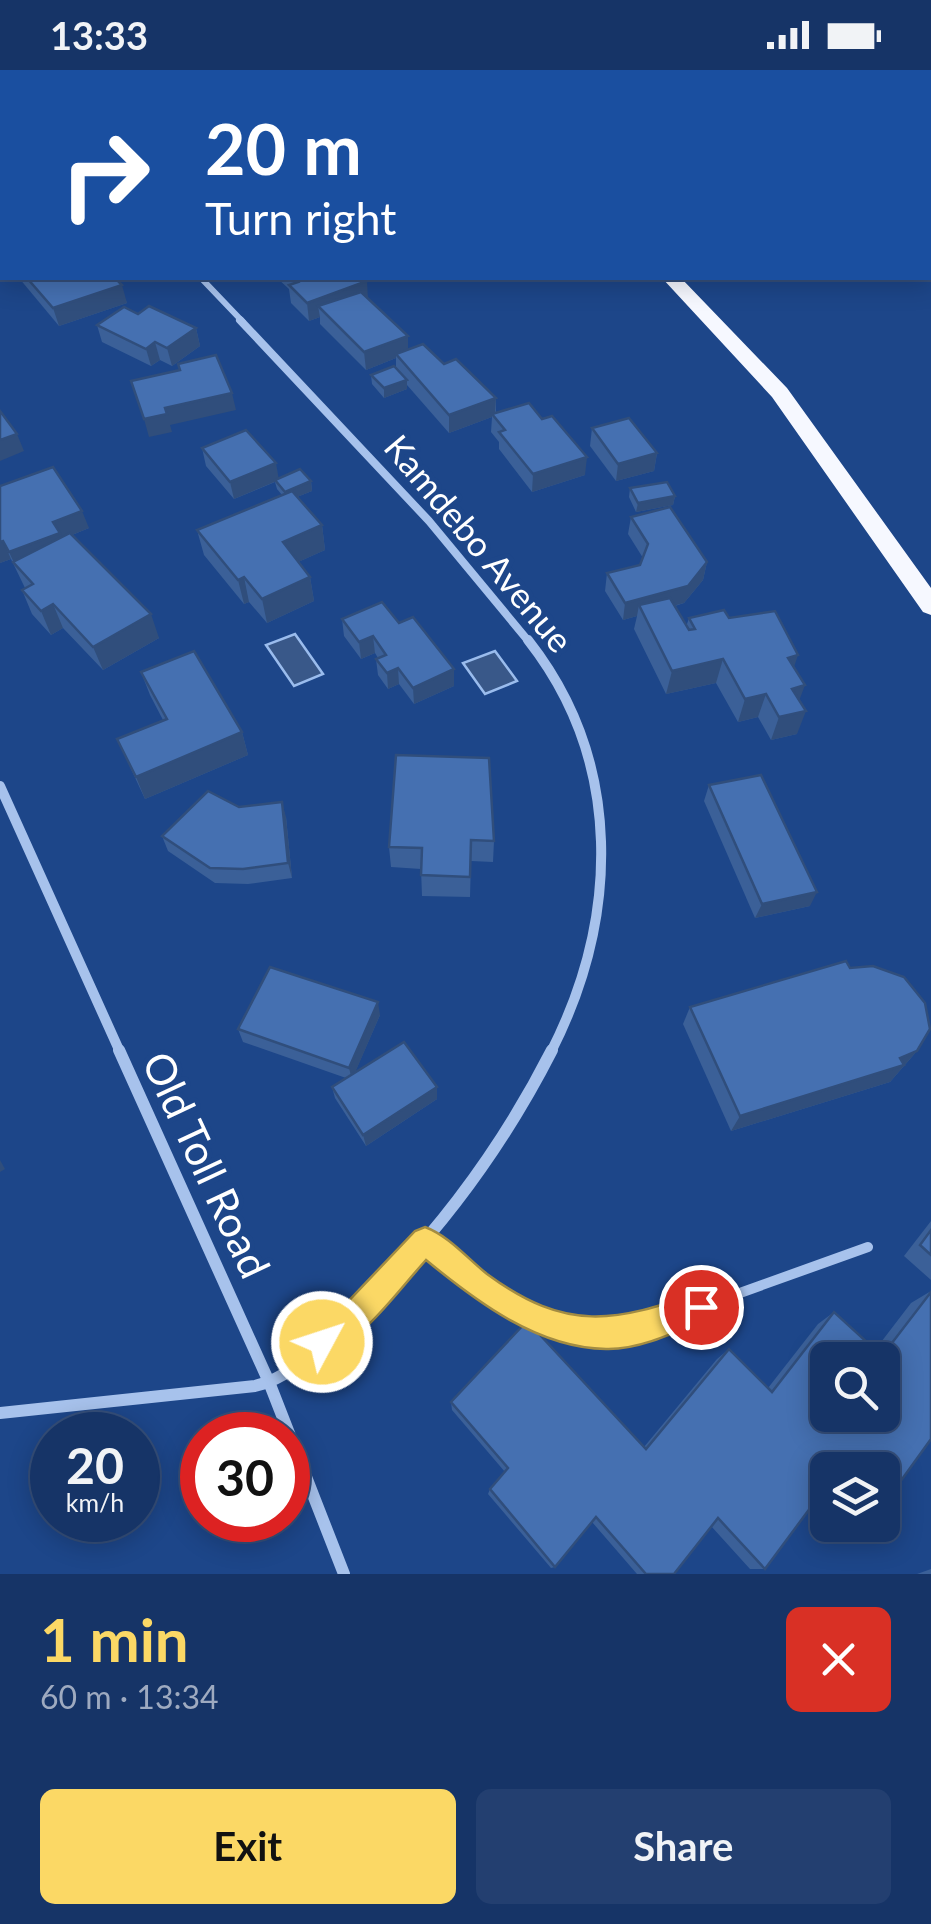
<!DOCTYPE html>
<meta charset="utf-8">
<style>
body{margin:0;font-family:Lato,sans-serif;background:#233f70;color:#f1f3f6;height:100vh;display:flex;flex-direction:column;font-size:38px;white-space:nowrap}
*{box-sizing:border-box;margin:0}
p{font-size:32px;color:#9eaac0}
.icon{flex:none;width:55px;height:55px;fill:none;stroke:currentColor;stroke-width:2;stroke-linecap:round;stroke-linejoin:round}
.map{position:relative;height:1504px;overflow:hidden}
.side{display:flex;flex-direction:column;background:#163467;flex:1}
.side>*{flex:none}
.hud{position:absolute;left:0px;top:0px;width:932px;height:210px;box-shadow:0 5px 25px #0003,0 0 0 2px #354f7b;background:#1a4fa0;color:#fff;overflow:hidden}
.controls{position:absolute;left:810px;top:1272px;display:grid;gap:20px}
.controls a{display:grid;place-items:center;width:90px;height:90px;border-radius:15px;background:#163467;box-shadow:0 5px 25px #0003,0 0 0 2px #354f7b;font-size:50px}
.speed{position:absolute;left:30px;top:1342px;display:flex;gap:20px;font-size:50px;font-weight:700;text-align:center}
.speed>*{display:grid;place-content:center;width:130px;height:130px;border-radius:50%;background:#163467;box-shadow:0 5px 25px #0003,0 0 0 2px #354f7b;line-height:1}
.speed small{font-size:25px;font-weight:400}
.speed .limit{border:15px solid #d22;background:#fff;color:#111}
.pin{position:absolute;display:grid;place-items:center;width:85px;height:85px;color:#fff;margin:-42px;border:5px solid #fff;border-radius:50%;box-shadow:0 2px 10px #0007}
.me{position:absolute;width:110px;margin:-55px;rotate:50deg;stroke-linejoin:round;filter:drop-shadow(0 0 8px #0008)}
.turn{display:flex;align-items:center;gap:35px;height:210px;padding:0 40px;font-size:45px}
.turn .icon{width:130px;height:130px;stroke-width:2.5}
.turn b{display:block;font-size:70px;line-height:85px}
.round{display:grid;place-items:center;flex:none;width:105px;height:105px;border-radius:15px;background:#233f70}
.head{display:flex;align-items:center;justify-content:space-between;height:170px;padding:0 40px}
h1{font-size:60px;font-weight:700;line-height:75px;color:#fbd865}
.primary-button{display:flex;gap:20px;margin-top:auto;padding:20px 40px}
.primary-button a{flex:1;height:115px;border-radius:15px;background:#fbd865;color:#111;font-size:40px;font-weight:700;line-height:115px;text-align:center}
.primary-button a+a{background:#233f70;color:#f1f3f6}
.status{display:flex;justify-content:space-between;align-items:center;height:70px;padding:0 50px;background:#163467;direction:ltr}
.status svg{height:28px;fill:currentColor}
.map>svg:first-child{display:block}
.water{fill:#395889;stroke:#9abced;stroke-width:2.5}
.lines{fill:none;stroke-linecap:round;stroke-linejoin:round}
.service{stroke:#a7c2ec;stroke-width:10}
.minor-far3{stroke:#a7c2ec;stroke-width:6}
.minor-far2{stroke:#a7c2ec;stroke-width:8}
.minor-far1{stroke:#a7c2ec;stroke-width:10}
.minor{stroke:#a7c2ec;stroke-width:12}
.trunk{fill:#f6f8ff;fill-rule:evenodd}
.wall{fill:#3b6098}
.shaded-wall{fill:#304e7c}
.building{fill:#4570b1;stroke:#304e7c;stroke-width:2.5;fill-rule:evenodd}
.route{fill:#fbd865;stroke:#a38c42;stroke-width:2.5}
.labels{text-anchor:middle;stroke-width:10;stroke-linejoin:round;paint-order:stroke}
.street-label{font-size:35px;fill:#fff;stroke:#1d4689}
.near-street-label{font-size:42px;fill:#fff;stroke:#1d4689}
</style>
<div class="status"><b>13:33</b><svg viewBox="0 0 49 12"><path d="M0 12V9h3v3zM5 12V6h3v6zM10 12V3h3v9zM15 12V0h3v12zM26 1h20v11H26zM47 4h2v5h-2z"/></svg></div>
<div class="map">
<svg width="931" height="1504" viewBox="0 0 931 1504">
<rect width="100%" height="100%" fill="#1d4689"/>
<g class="water">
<path d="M 295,564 L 323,604 L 294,616 L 266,575 Z"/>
<path d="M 495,581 L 517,611 L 485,624 L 463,593 Z"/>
</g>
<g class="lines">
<path class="service" d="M 425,1171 C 489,1222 549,1265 634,1261 L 868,1177"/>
<path class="minor-far3" d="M 201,208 L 243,252"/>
<path class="minor-far2" d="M 240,250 L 429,451 L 530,573"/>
<g class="minor-far1">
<path d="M 528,570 C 624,692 619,848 551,982"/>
<path d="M 0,716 L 120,982"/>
</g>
<g class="minor">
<path d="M 119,980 L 269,1312 L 344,1504"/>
<path d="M 0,1343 L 255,1316 C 287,1309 314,1282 337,1261 C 426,1180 498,1086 552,980"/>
</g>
<g class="trunk">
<path d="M 328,0 L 346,0 L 348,2 L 330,2 Z"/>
<path d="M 662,208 L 681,208 L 787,318 L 931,518 L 931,545 L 923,542 L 772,327 Z"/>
</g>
</g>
<g class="wall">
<path d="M 478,0 L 520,0 L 520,2 L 481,2 Z"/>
<path d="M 705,0 L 769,0 L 768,2 L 705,2 Z"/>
<rect x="930" y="54" width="1" height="63"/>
<rect x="930" y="128" width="1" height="62"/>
<path d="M 19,208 L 115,208 L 127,233 L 59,256 Z"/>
<path d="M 277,208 L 363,208 L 368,229 L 408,266 L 408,280 L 444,294 L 496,328 L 496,343 L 585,405 L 532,422 L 499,379 L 499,372 L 491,362 L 492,347 L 449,363 L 407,315 L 407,319 L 384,328 L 372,314 L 371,305 L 396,299 L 396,288 L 366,300 L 320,254 L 320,247 L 309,251 L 291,233 L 289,219 Z"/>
<path d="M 138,244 L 196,258 L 200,276 L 172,296 L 160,290 L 151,296 L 102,272 L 97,255 Z"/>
<path d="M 592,358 L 657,383 L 654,401 L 616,411 L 590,376 Z"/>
<path d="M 202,378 L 278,408 L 311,411 L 312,421 L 297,427 L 322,455 L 325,480 L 298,492 L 310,507 L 314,531 L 267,553 L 249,532 L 244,534 L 204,485 L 197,460 L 282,425 L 277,419 L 275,412 L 234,429 L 206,396 Z"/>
<path d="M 0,416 L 89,458 L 72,465 L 159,568 L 103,600 L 63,558 L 51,565 L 32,544 L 22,520 L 25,518 L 11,489 L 0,493 Z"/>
<path d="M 630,418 L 675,426 L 673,435 L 636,442 L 629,427 Z"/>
<path d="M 631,447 L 707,492 L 703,510 L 684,533 L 675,536 L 686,557 L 689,548 L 729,548 L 794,597 L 800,630 L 797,664 L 771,670 L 758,647 L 738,652 L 716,613 L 666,624 L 634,559 L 637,546 L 623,550 L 605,521 L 607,503 L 640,495 L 643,488 L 628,464 Z"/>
<path d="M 342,549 L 399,553 L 454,616 L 414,634 L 399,614 L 388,619 L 378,605 L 376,589 L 378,588 L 375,583 L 361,589 L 344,566 Z"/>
<path d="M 141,602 L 242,662 L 248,685 L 145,729 L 117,669 L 163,650 L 150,625 Z"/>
<path d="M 396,685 L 494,771 L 493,792 L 471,791 L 470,827 L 422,826 L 421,799 L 391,797 L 389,777 Z"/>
<path d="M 709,715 L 810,836 L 755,848 L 704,731 Z"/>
<path d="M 286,747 L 292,808 L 248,814 L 215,813 L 168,781 L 162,766 Z"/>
<path d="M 850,898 L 917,981 L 890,1012 L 731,1061 L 683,954 L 690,937 Z"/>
<path d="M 380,945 L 355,1002 L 437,1017 L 437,1029 L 366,1076 L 335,1028 L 332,1017 L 346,1008 L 243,972 L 238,959 Z"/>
<path d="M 931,1151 L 931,1210 L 904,1186 Z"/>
<path d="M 931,1221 L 828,1400 L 828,1426 L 822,1421 L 765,1499 L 750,1499 L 711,1456 L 674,1504 L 637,1504 L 592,1452 L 555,1497 L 551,1498 L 488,1424 L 490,1419 L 505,1402 L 452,1340 L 451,1332 L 644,1377 L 717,1289 L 729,1279 L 768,1318 L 818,1254 L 834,1242 L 875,1280 L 911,1233 Z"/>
<path d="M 931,1499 L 931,1504 L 917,1504 Z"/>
</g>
<g class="shaded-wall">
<rect x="500" y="0" width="20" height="2"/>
<path d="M 0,132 L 2,137 L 2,151 L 0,152 Z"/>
<path d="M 0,186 L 2,194 L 2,204 L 0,205 Z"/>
<path d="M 367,211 L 368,229 L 318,236 L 320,247 L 309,251 L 307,233 Z"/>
<path d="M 122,215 L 127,233 L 59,256 L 53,238 Z"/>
<path d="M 196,258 L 200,276 L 172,296 L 167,278 Z"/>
<path d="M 408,266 L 408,283 L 396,284 L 396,288 L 366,300 L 364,282 Z"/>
<path d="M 155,272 L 160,290 L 151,296 L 146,279 Z"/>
<path d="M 407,310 L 407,319 L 384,328 L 384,318 Z"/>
<path d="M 232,323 L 236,340 L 170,355 L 172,362 L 149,367 L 144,349 L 165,338 Z"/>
<path d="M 496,328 L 495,345 L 492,344 L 492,347 L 449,363 L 449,345 Z"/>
<path d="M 17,364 L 24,381 L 0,391 L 0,370 Z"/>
<path d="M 657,383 L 654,401 L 616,411 L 618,394 Z"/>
<path d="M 587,387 L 585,405 L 532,422 L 533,404 Z"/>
<path d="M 276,393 L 279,410 L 234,429 L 230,412 Z"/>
<path d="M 311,411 L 312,421 L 287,431 L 285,422 Z"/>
<path d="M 675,426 L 673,435 L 636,442 L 638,433 Z"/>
<path d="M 82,441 L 89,458 L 62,469 L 15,495 L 9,482 L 53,452 Z"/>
<path d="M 322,455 L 325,480 L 287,497 L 283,472 Z"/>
<path d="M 3,471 L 11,489 L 0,493 L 0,472 Z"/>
<path d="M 707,492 L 703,510 L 684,533 L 643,544 L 639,535 L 637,546 L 623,550 L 625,533 Z"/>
<path d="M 244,507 L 249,532 L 244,534 L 238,510 Z"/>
<path d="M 310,507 L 314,531 L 267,553 L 262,529 Z"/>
<path d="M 53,534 L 63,558 L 51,565 L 41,541 Z"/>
<path d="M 151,544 L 159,568 L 103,600 L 93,577 Z"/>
<path d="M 373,566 L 375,583 L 361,589 L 359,572 Z"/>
<path d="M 798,585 L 790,609 L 788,588 Z"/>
<path d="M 723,589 L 716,613 L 666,624 L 672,601 Z"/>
<path d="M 398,598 L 399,614 L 388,619 L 387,603 Z"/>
<path d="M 454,599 L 454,616 L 414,634 L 413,618 Z"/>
<path d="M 805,615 L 796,639 L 792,619 Z"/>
<path d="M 766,624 L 758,647 L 738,652 L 745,629 Z"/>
<path d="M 806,641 L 797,664 L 771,670 L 779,647 Z"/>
<path d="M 242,662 L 248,685 L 145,729 L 136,707 Z"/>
<path d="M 282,732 L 286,747 L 292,808 L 288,793 Z"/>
<path d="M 817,822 L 810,836 L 755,848 L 762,834 Z"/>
<path d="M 378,932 L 380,945 L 352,1010 L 349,998 Z"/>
<path d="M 917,981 L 890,1012 L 731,1061 L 740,1046 Z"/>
<path d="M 437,1017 L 437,1029 L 366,1076 L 363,1065 Z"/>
<path d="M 0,1090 L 5,1099 L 0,1102 Z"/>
</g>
<g class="building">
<path d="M 151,0 L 177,0 L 180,2 L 143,2 Z"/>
<path d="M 873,0 L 931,0 L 931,5 L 930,2 Z"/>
<path d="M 0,154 L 2,157 L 2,188 L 0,186 Z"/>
<path d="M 27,208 L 115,208 L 122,215 L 53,238 Z"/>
<path d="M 293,208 L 363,208 L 367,211 L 307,233 L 289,215 L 298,212 Z"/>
<path d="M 361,222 L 408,266 L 364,282 L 318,236 Z"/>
<path d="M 149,236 L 196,258 L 167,278 L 155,272 L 146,279 L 97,255 L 124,237 L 138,244 Z"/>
<path d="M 423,274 L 444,294 L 456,289 L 496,328 L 449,345 L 396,284 Z"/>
<path d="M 216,285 L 232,323 L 165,338 L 167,344 L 144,349 L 131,311 L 180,300 L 178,294 Z"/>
<path d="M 394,296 L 407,310 L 384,318 L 371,305 Z"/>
<path d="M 529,333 L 542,349 L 552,346 L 587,387 L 533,404 L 499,362 L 505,360 L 492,344 Z"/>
<path d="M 0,341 L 17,364 L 0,370 Z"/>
<path d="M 629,348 L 657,383 L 618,394 L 592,358 Z"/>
<path d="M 246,360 L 276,393 L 230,412 L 202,378 Z"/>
<path d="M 53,397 L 82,441 L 53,452 L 60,463 L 9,482 L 3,471 L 0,472 L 0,416 Z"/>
<path d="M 300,399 L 311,411 L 285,422 L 275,410 Z"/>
<path d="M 667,412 L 675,426 L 638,433 L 630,418 Z"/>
<path d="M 292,421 L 322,455 L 283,472 L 310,507 L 262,529 L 244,507 L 238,510 L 197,460 Z"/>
<path d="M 670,437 L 707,492 L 688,516 L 625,533 L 607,503 L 640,495 L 648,474 L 631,447 Z"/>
<path d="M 70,463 L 151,544 L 93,577 L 53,534 L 41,541 L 22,520 L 33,514 L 13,492 Z"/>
<path d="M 670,528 L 689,560 L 695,559 L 689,548 L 724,540 L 729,548 L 775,541 L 798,585 L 788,588 L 805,615 L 792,619 L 806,641 L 779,647 L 766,624 L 745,629 L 723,589 L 672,601 L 639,535 Z"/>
<path d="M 382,532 L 399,553 L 413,547 L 454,599 L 413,618 L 398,598 L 387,603 L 376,589 L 386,585 L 373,566 L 359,572 L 342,549 Z"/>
<path d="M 194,581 L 242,662 L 136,707 L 117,669 L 167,649 L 141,602 Z"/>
<path d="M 396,685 L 489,688 L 494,771 L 471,770 L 470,807 L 421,805 L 422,778 L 389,777 Z"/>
<path d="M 761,705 L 817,822 L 762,834 L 709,715 Z"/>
<path d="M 208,721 L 239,737 L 282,732 L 288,793 L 243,799 L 210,798 L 162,766 Z"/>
<path d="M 846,891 L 850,898 L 873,896 L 904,907 L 925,933 L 930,959 L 917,981 L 900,988 L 904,995 L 740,1046 L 690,937 Z"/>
<path d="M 270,897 L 378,932 L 349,998 L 238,959 Z"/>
<path d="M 404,972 L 437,1017 L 363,1065 L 332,1017 Z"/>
<path d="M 931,1160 L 931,1185 L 920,1175 Z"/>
<path d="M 931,1222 L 931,1369 L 882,1437 L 882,1400 L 828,1400 L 828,1414 L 765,1499 L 718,1448 L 674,1504 L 646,1504 L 596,1447 L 555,1497 L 490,1419 L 508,1398 L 451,1332 L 527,1251 L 646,1379 L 729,1279 L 772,1322 L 834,1242 L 882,1286 ZM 828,1290 L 882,1290 L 882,1345 L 828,1345 Z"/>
</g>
<path class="route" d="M 425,1157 C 449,1166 467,1188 487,1204 C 567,1263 615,1252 701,1222 L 711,1226 L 716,1237 L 711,1247 C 680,1260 641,1280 606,1279 C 538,1278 477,1232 426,1190 C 396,1223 364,1270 322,1287 L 311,1283 L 307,1272 L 311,1262 L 338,1242 L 415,1161 Z"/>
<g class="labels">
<g class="street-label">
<text transform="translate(478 474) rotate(50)" y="12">Kamdebo Avenue</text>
</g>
<g class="near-street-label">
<text transform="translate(206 1095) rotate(65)" y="15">Old Toll Road</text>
</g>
</g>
</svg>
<div class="controls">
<a><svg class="icon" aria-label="search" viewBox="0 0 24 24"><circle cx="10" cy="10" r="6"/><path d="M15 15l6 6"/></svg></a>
<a><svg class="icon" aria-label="layers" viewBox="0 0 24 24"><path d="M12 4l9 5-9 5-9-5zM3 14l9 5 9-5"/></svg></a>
</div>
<div class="speed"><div>20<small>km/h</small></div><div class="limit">30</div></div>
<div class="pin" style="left:701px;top:1237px;background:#d93025"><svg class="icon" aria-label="arrive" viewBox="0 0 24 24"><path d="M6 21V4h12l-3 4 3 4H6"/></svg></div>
<svg class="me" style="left:322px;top:1272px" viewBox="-20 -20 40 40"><circle r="17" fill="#fbd865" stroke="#fff" stroke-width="3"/><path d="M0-11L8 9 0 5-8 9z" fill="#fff"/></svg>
<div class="hud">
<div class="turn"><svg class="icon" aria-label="right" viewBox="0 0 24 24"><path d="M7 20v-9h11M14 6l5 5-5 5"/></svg><div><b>20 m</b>Turn right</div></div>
</div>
</div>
<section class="side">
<div class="head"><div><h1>1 min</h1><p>60 m · 13:34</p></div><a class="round" style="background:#d93025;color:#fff"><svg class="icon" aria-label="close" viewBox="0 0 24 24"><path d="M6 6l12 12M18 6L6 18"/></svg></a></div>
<div class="primary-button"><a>Exit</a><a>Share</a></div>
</section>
